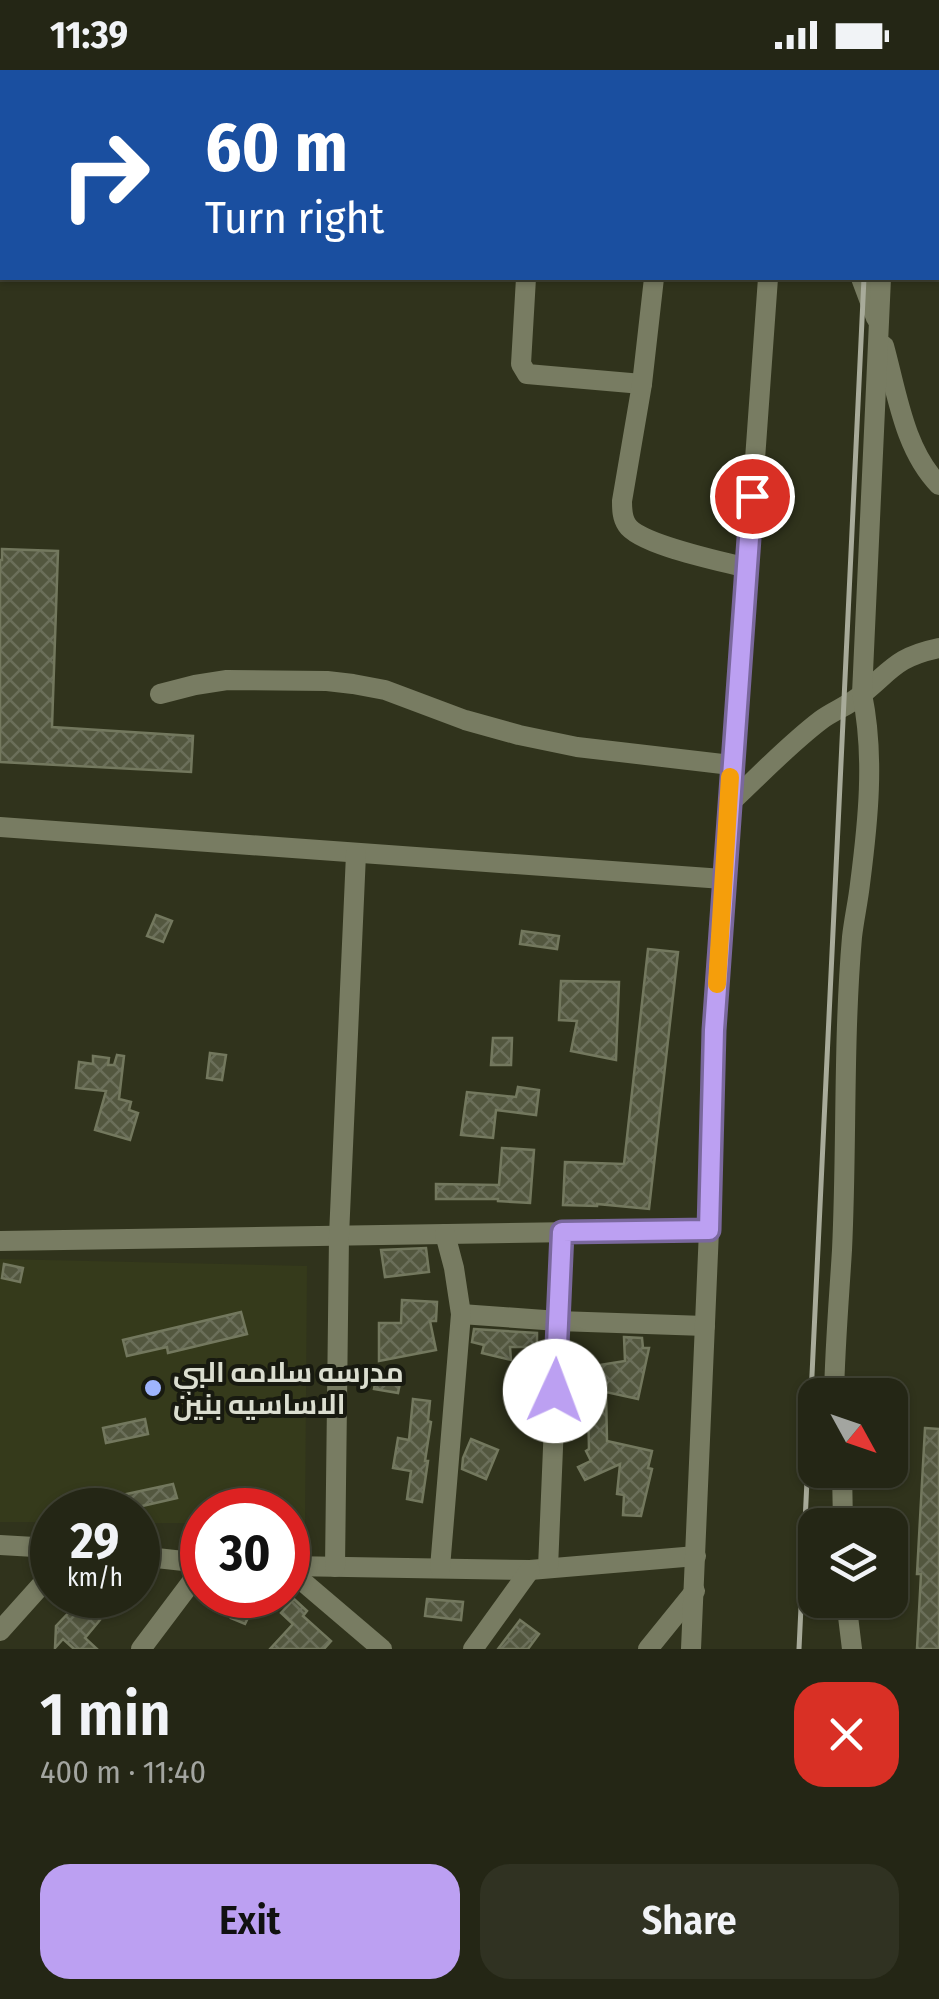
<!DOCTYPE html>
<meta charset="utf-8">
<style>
body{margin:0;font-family:"Fira Sans Condensed",Cairo,sans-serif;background:#303222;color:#f1f3f6;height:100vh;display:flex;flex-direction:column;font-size:38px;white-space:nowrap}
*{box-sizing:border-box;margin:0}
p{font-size:32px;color:#a3a5a0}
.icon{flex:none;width:55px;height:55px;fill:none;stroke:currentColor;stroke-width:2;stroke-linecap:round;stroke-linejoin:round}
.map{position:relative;height:1579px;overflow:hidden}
.side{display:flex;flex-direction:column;background:#242615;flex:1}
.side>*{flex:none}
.banner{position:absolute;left:0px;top:0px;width:940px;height:210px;box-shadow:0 2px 8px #0004,0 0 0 2px #414334;background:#1a4fa0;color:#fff;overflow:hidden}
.needle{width:65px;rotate:130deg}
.buttons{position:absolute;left:798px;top:1308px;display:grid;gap:20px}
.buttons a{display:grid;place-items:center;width:110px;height:110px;border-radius:20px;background:#242615;box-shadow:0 2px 8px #0004,0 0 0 2px #414334;font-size:50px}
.speed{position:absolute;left:30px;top:1418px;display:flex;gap:20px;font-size:50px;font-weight:700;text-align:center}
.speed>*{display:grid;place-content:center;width:130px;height:130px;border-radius:50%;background:#242615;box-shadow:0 2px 8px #0004,0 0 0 2px #414334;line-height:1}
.speed small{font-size:25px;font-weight:400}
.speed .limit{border:15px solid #d22;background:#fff;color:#111}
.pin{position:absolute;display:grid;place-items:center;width:85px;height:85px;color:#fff;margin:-42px;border:5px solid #fff;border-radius:50%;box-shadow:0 2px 10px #0007}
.me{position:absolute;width:110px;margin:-55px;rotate:2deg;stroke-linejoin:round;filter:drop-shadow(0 0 8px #0008)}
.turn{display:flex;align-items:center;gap:35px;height:210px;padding:0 40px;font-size:45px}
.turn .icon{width:130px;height:130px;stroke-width:2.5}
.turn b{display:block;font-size:70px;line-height:85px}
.round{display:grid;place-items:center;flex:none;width:105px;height:105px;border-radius:30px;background:#303222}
.headline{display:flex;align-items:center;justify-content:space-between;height:170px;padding:0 40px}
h1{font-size:60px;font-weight:600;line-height:75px}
.primary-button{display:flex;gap:20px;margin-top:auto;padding:20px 40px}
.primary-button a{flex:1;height:115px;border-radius:30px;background:#bca0f2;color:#111;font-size:40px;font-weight:600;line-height:115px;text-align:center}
.primary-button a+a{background:#303222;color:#f1f3f6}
.status{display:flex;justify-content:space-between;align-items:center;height:70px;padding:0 50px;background:#242615;direction:ltr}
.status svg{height:28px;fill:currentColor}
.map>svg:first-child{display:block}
.built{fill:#353a1b}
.building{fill:url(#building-cross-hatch);stroke:#73785e;stroke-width:2.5}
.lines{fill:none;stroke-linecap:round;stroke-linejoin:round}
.street{stroke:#787c62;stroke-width:20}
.rail{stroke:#a8ab9a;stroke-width:5}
.route-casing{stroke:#7a689d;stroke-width:25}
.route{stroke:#bca0f2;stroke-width:18}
.slow{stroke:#f59e0b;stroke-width:18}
.poi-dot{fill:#9eb4fd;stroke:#181a10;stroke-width:4}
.labels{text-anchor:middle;stroke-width:8;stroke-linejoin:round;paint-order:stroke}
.poi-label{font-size:28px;font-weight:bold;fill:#dbded0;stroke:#181a10;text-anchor:start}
</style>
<div class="status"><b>11:39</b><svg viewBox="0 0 49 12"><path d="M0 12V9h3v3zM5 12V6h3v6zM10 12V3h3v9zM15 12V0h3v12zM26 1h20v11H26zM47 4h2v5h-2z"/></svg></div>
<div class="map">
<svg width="939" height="1579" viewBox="0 0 939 1579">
<defs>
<pattern id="building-cross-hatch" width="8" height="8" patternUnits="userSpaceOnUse" patternTransform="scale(2.5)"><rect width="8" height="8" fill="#53573f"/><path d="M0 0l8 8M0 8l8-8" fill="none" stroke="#6b6f5a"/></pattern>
</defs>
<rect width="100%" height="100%" fill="#30331c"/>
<path class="built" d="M 0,1189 L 307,1196 L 305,1453 L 288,1453 L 288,1440 L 202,1440 L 202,1453 L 138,1453 L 138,1440 L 52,1440 L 52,1452 L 0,1452 Z"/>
<g class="building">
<path d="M 2,479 L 58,481 L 52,657 L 193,666 L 191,702 L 0,692 L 0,490 L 2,490 Z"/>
<path d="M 156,845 L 172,851 L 163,872 L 147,866 Z"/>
<path d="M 522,861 L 559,866 L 557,879 L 520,874 Z"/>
<path d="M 648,879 L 678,882 L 649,1139 L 597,1134 L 597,1136 L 563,1135 L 565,1092 L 624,1094 Z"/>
<path d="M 561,911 L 619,912 L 616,990 L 571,981 L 577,951 L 559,950 Z"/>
<path d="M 493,968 L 512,968 L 511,995 L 491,995 Z"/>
<path d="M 210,983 L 226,985 L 222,1010 L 207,1008 Z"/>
<path d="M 117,985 L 124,986 L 119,1029 L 131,1032 L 129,1040 L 138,1043 L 130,1070 L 95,1060 L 106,1021 L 76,1018 L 79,992 L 93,994 L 93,986 L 109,988 L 108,995 L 114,995 Z"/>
<path d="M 518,1017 L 539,1020 L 536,1045 L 496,1040 L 493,1068 L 461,1065 L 467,1022 L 516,1027 Z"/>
<path d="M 502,1078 L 534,1080 L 530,1133 L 498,1131 L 498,1129 L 436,1129 L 436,1114 L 499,1115 Z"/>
<path d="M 426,1178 L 429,1202 L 385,1207 L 381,1180 Z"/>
<path d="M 4,1194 L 23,1198 L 20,1212 L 2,1208 Z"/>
<path d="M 402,1230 L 437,1232 L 436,1251 L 430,1251 L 436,1280 L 379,1291 L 379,1253 L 401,1253 Z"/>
<path d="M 241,1242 L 247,1264 L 168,1283 L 167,1277 L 127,1286 L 123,1270 Z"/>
<path d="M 474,1259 L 537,1263 L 537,1277 L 510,1277 L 511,1290 L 482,1283 L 484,1275 L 472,1272 Z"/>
<path d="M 624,1267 L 642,1268 L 643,1278 L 649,1278 L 638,1329 L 606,1322 L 607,1371 L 652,1381 L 648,1398 L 652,1399 L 641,1446 L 623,1445 L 624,1425 L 617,1424 L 620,1394 L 585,1410 L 578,1397 L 591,1391 L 586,1381 L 589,1379 L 588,1336 L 594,1336 L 587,1297 L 625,1291 Z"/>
<path d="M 377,1303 L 401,1308 L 398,1323 L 374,1319 Z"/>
<path d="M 413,1329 L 430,1331 L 428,1351 L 431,1352 L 425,1391 L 428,1391 L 422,1432 L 407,1429 L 411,1401 L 393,1398 L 398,1368 L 409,1370 Z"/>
<path d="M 145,1349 L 148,1364 L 106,1373 L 103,1358 Z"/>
<path d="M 925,1358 L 939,1359 L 939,1579 L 917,1579 L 921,1504 L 917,1504 Z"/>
<path d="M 471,1369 L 498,1380 L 486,1409 L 462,1399 L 463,1388 Z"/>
<path d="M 173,1414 L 177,1428 L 125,1440 L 122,1425 Z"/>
<path d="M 242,1525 L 256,1531 L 245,1554 L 231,1548 Z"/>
<path d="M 294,1529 L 307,1541 L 303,1546 L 331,1571 L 324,1579 L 270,1579 L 293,1554 L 281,1543 Z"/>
<path d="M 427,1529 L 463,1532 L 461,1550 L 425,1546 Z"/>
<path d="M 79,1532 L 100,1550 L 85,1568 L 97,1579 L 74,1579 L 63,1569 L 55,1578 L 56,1556 Z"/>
<path d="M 520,1550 L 539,1564 L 528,1579 L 498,1579 Z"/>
</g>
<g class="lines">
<g class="street">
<path d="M 546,0 L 587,2"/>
<path d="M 784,2 L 784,0"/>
<path d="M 891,2 L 891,0"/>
<path d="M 526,208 L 521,294 L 527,304 L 642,314"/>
<path d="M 654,208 L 642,314 L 622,431 C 622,439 622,448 627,455 C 640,475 721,491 747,498"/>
<path d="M 861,208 L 876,248"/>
<path d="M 884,276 C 897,323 904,379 939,415"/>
<path d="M 160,624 L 195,615 L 227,610 L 327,611 L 353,614 L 385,620 L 465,650 L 519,665 L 577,677 L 731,695"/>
<path d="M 728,735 C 759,706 788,675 821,650 C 833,641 848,636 861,625 C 892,600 896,587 939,578"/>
<path d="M 0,757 L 723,809"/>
<path d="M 0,1171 L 709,1160"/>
<path d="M 461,1244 L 558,1251 L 705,1256"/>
<path d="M 834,1325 C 835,1276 839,1229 842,1180 C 847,1076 843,971 852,867 C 854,849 858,832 860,814 C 868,752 875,686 862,624 L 881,208"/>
<path d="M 842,1400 L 843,1455"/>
<path d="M 0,1475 L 52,1478"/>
<path d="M 138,1486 L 202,1493"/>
<path d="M 288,1496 L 530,1500 L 696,1486"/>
<path d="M 335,1497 L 339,1166 L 356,784"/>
<path d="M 440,1498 L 461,1244 L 454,1198 L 445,1164"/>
<path d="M 548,1498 L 562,1162"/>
<path d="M 288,1499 L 382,1579"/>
<path d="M 846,1530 L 852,1579"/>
<path d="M 0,1561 L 52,1503"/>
<path d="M 141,1579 L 202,1498"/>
<path d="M 473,1579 L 530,1500"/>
<path d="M 648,1579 L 695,1521"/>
<path d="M 691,1579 L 709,1160 L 714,961 L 768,208"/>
</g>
<g class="rail">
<path d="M 874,2 L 874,0"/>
<path d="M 799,1579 L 864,208"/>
</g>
</g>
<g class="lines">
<g class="route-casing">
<path id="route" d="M 555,1321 L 562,1162 L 709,1160 L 714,960 L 752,426"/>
</g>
<use href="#route" class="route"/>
<path class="slow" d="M 717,914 L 730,707"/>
</g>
<circle class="poi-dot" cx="153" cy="1318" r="10"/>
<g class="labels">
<g class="poi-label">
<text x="173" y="1312">مدرسه سلامه البي<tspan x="173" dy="32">الاساسيه بنين</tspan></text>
</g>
</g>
</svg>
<div class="buttons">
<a><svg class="needle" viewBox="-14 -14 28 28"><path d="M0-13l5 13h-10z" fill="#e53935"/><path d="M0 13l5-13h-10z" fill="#a3a5a0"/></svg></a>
<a><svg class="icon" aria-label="layers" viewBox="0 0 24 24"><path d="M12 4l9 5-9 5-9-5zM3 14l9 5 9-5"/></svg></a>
</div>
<div class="speed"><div>29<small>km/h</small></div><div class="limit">30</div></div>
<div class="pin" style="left:752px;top:426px;background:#d93025"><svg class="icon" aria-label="arrive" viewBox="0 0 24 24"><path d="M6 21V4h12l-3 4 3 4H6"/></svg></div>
<svg class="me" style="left:555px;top:1321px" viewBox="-20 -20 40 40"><circle r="19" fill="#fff"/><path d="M0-13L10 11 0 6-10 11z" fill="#bca0f2"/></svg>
<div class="banner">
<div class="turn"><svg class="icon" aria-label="right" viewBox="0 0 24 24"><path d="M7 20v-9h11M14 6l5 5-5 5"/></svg><div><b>60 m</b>Turn right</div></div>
</div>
</div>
<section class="side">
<div class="headline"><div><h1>1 min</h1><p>400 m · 11:40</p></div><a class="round" style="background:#d93025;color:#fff"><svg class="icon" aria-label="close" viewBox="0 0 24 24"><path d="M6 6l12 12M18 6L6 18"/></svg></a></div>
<div class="primary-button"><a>Exit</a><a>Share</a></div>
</section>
